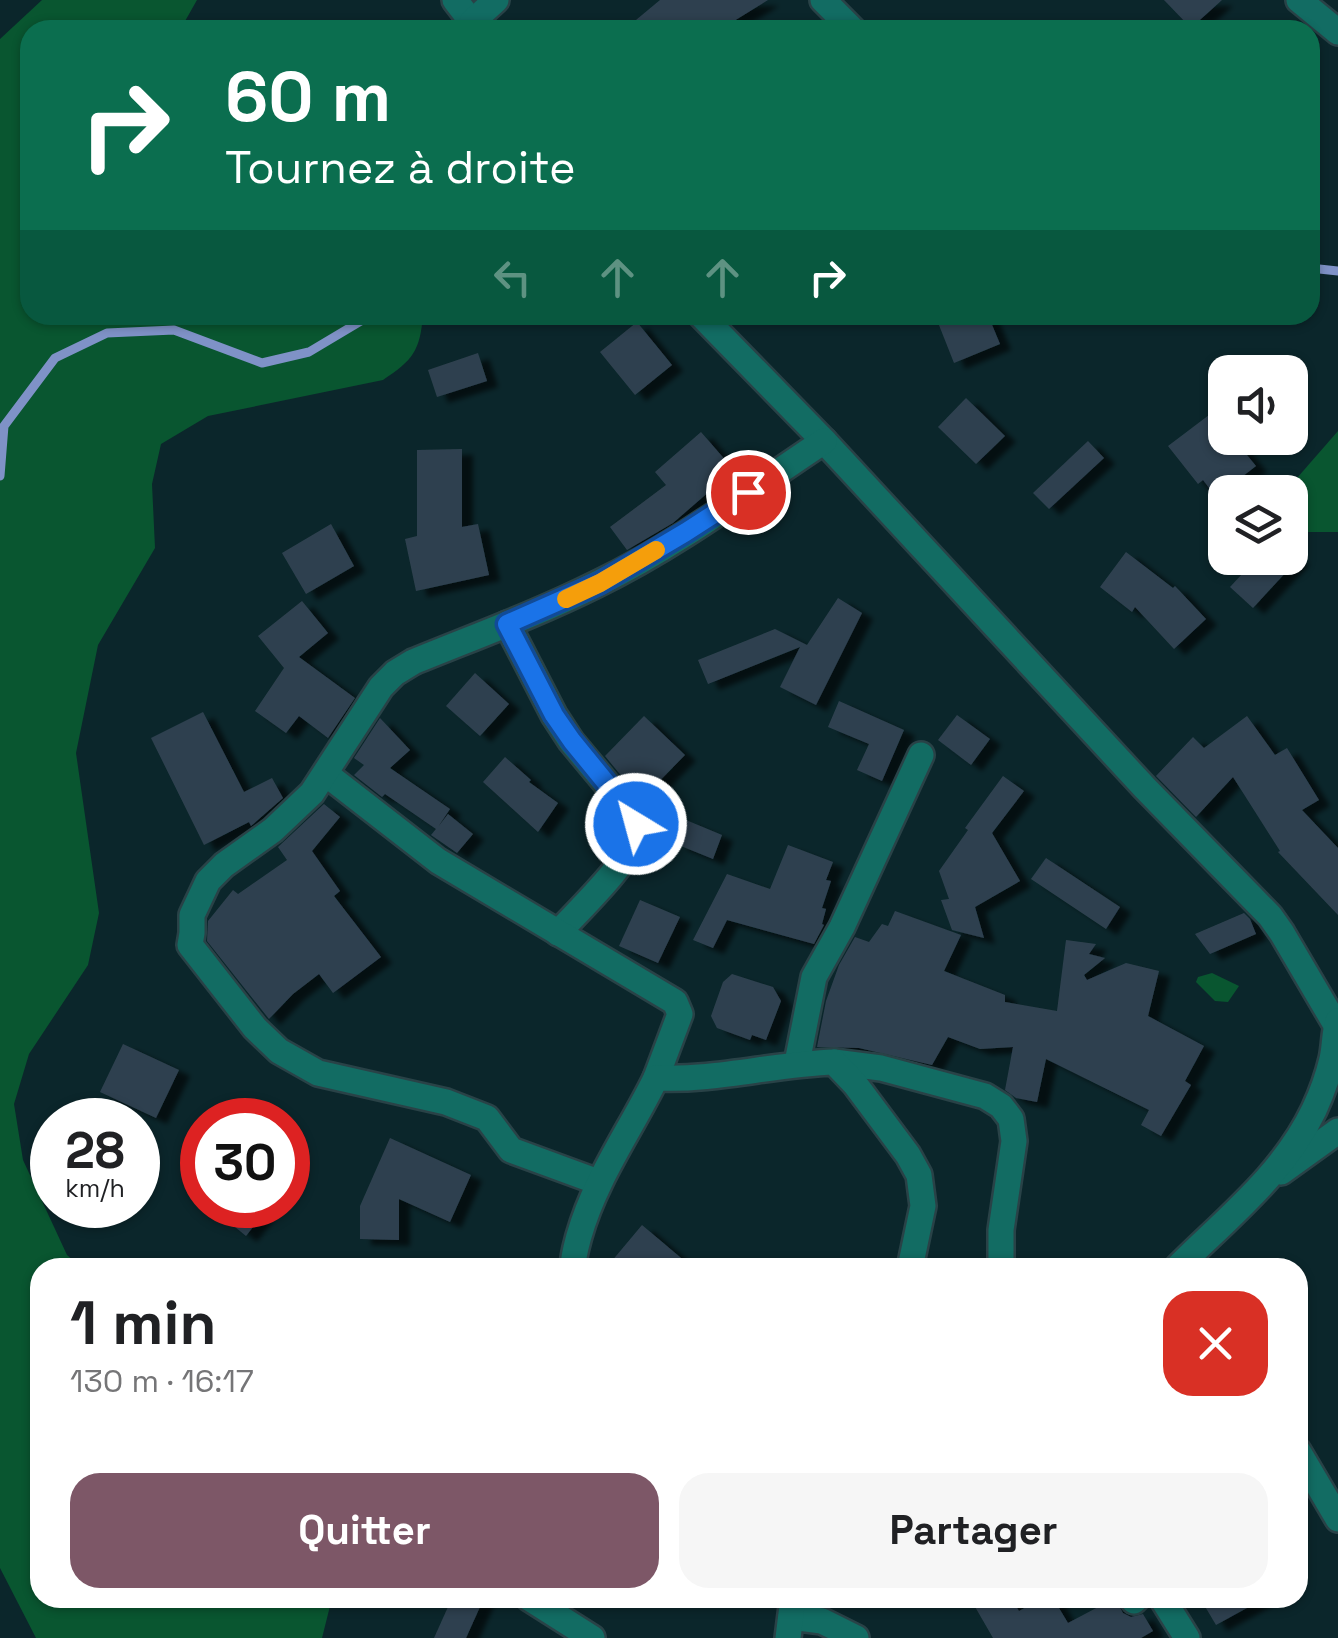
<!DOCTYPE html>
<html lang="fr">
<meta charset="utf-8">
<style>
body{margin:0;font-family:"Space Grotesk",sans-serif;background:#f6f6f6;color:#202124;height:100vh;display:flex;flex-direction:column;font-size:38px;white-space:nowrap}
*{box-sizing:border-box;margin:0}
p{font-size:32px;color:#757577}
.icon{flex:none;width:55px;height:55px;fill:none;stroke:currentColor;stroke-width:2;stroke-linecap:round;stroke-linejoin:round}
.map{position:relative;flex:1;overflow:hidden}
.panel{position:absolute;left:30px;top:1258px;width:1278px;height:350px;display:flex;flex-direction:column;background:#fff;border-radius:30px;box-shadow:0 2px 8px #0004}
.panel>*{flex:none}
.banner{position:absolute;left:20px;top:20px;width:1300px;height:305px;border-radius:30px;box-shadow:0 2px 8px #0004;background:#0b6e4f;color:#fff;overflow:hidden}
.buttons{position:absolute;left:1208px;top:355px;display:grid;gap:20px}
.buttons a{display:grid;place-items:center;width:100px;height:100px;border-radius:20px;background:#fff;box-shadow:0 2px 8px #0004;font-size:50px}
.speed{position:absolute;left:30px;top:1098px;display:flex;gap:20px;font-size:50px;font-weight:700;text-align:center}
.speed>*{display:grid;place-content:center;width:130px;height:130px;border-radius:50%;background:#fff;box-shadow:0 2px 8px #0004;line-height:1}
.speed small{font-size:25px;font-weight:400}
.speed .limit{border:15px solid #d22;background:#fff;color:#111}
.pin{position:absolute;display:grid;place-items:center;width:85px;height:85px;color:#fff;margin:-42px;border:5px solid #fff;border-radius:50%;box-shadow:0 2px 10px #0007}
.me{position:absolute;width:110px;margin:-55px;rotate:323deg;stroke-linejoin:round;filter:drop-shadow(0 0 8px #0008)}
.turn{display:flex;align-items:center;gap:35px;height:210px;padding:0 40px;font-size:45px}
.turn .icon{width:130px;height:130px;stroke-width:2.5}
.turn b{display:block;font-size:70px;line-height:85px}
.lanes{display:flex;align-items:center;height:95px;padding:0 40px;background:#0003;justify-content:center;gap:50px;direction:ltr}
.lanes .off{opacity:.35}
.round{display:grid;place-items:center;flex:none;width:105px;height:105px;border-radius:30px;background:#f6f6f6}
.summary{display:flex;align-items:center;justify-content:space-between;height:170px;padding:0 40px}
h1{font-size:60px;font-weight:700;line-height:75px}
.action{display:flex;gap:20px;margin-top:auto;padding:20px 40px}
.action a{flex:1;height:115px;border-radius:30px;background:#7d5767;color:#fff;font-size:40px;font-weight:700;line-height:115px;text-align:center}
.action a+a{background:#f6f6f6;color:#202124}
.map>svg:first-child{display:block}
.green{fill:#095630}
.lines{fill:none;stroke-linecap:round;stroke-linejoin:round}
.stream{stroke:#7f92c7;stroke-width:9}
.building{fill:#2f414f;filter:url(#shadow)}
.minor-casing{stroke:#294247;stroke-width:30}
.minor{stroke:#126c63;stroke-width:25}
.route-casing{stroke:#114b97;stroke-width:25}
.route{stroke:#1a73e8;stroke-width:18}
.slow{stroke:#f59e0b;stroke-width:18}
</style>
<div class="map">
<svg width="1338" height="1638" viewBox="0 0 1338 1638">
<defs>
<filter id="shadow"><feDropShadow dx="11" dy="6" stdDeviation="2.5" flood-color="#0009"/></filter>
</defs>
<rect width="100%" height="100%" fill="#0b262b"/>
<g class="green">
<path d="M 42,0 L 197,0 L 180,30 L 30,30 L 30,315 L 423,315 C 420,351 413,360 383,380 L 208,416 L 161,444 L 152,484 L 155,548 L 98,645 L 76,753 L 99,913 L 88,965 L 29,1054 L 14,1104 L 23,1160 L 67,1255 L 81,1267 L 40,1268 L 40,1598 L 329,1598 L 331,1602 L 322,1638 L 36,1638 L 0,1568 L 0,39 Z"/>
<path d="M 1338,431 L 1338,532 L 1294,532 L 1290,504 L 1297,478 Z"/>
<path d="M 1212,973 L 1239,986 L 1228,1002 L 1215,1001 L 1196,982 L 1198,977 Z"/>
</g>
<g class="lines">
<g class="stream">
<path d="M 1310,268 L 1338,271"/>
<path d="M 0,476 L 4,426 L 55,358 L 107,333 L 174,330 L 262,363 L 309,352 L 371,315"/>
</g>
</g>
<g class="building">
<path d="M 660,0 L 768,0 L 734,21 L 741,30 L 624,30 Z"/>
<path d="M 1164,0 L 1222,0 L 1191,28 Z"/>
<path d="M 935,315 L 988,315 L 1000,344 L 954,363 Z"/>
<path d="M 637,322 L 672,365 L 635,395 L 600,352 Z"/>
<path d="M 478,353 L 487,381 L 437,397 L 428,370 Z"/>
<path d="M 966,398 L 1005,436 L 976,464 L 938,427 Z"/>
<path d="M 1213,412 L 1225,427 L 1225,438 L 1233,438 L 1256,466 L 1216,497 L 1203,480 L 1198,484 L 1168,446 Z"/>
<path d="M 701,432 L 734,470 L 673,523 L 627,550 L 610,527 L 666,485 L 655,472 Z"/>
<path d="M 1088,441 L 1104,458 L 1049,509 L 1033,493 Z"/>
<path d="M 462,449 L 462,527 L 478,524 L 489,575 L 416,591 L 405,539 L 417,536 L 417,450 Z"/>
<path d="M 331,524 L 354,566 L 306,594 L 282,553 Z"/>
<path d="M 1126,552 L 1173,588 L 1175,586 L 1206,619 L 1174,649 L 1135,607 L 1132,612 L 1100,587 Z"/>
<path d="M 1257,558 L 1299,558 L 1253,608 L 1230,587 Z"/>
<path d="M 838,598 L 862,613 L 816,705 L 780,687 L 800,647 L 708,684 L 698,660 L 775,629 L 807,645 Z"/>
<path d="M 302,601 L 328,633 L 299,657 L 355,698 L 328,738 L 299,716 L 286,733 L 255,711 L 284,668 L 258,636 Z"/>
<path d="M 475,673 L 509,704 L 480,736 L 446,706 Z"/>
<path d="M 839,701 L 904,730 L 882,781 L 857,770 L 869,744 L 828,727 Z"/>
<path d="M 203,712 L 244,792 L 272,778 L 283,798 L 251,826 L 249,822 L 204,845 L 151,738 Z"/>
<path d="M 957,715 L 990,739 L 971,765 L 938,740 Z"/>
<path d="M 644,716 L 685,755 L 641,800 L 605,756 Z"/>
<path d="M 1247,716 L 1275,755 L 1287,748 L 1319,800 L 1302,810 L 1338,848 L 1338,915 L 1278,852 L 1280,851 L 1233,777 L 1196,817 L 1156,776 L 1193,737 L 1204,748 Z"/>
<path d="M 380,718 L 410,750 L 390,768 L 450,809 L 438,827 L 448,814 L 473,834 L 457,853 L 431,835 L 436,829 L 385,794 L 382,797 L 354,775 L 364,765 L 354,758 Z"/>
<path d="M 505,757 L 531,780 L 529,782 L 558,803 L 538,832 L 483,782 Z"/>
<path d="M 1003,776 L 1024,791 L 992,833 L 1020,881 L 975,907 L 984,938 L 952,930 L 941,900 L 949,899 L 939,871 L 968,830 L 965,828 Z"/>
<path d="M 324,804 L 340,817 L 312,851 L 340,891 L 334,896 L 381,957 L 333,993 L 319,974 L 293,994 L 269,1019 L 207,941 L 208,921 L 233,890 L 238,894 L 287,860 L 278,847 Z"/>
<path d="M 602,804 L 618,824 L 604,838 L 586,824 Z"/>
<path d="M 686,820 L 722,835 L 713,859 L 676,844 Z"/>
<path d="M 788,845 L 833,862 L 826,880 L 831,881 L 822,908 L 826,909 L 822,924 L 824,925 L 814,944 L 727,920 L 713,948 L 693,940 L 727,874 L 770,889 Z"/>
<path d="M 1046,858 L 1120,907 L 1106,929 L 1031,879 Z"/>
<path d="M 640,900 L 680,917 L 658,963 L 619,946 Z"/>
<path d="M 895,911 L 961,935 L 944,971 L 1005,995 L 1005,1002 L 1057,1011 L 1066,940 L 1096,944 L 1089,954 L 1105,958 L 1084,975 L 1087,980 L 1126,963 L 1159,971 L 1148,1016 L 1204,1046 L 1185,1081 L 1191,1085 L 1161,1136 L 1141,1125 L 1149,1110 L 1046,1059 L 1037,1102 L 1016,1098 L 1005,1090 L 1013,1047 L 980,1049 L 948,1037 L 932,1065 L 859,1048 L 817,1047 L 826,1001 L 839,965 L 855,937 L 869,942 L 882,924 L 888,926 Z"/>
<path d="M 1244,913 L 1250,919 L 1256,934 L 1210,954 L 1195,934 Z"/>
<path d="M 732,974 L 773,987 L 781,1001 L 766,1040 L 752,1035 L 750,1040 L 717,1028 L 711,1016 L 723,982 Z"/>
<path d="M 123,1044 L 179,1070 L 156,1118 L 100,1092 Z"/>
<path d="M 390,1138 L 471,1175 L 450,1222 L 399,1199 L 399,1240 L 360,1239 L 360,1206 Z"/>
<path d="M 232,1205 L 252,1205 L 263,1214 L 246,1236 L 223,1217 Z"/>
<path d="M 642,1225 L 693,1268 L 606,1268 Z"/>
<path d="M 452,1598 L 484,1598 L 466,1638 L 434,1638 Z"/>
<path d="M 970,1598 L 1011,1598 L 1019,1611 L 1043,1598 L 1053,1598 L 1068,1623 L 1115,1598 L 1123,1613 L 1131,1617 L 1143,1614 L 1153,1631 L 1141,1638 L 993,1638 Z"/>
<path d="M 1200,1598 L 1265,1598 L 1216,1625 Z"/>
</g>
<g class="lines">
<g class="minor-casing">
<g id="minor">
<path d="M 455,0 L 478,30"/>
<path d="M 823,0 L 853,30"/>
<path d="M 1299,0 L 1338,32"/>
<path d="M 472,22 L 496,0"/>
<path d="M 701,315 L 824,441 L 1145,788 L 1270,916 L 1282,933 L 1336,1025"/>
<path d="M 507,624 L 554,715 L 571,741 L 630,812 C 634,819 638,826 636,834 C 632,860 577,912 558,933"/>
<path d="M 326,774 L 438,861 L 675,1002 L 680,1014 L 656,1078"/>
<path d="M 834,1062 L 881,1068 L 985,1096 L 1001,1106 L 1011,1119 L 1014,1141 L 1001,1230 L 1001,1268"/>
<path d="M 797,1063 L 814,977 L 842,927 L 921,755"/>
<path d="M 1281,1172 L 1338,1131"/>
<path d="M 598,1182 L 511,1150 L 487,1118 L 446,1102 L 318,1073 L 279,1051 L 255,1028 L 190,945 L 192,933 L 192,915 L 208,881 L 224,865 L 273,830 L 312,793 L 381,687 L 395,673 L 413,662 C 474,637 537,614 597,584 C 677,545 750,490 824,441"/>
<path d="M 573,1268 C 573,1257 576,1247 579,1236 C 595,1179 630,1131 656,1078 C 715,1081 774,1064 834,1062 L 855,1084 L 908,1155 L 919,1175 L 923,1206 L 910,1268"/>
<path d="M 1177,1268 C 1226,1219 1283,1175 1314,1110 C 1321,1095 1328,1076 1332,1059 C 1335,1046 1334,1033 1338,1021"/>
<path d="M 1298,1451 L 1338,1519"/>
<path d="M 529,1598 L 592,1638"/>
<path d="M 1162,1598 L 1187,1638"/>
<path d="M 1134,1601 L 1137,1598"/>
<path d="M 791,1617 L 822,1621 L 856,1638"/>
<path d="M 788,1638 L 793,1598"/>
</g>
</g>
<use href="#minor" class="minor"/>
</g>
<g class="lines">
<g class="route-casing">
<path id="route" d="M 636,824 L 630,812 L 572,741 L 554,715 L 507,624 L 600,583 L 686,532 L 748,492"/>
</g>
<use href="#route" class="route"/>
<path class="slow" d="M 566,599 L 600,583 L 656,550"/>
</g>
</svg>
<div class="buttons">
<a><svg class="icon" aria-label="sound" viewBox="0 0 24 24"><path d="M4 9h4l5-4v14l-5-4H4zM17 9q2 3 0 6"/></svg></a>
<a><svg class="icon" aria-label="layers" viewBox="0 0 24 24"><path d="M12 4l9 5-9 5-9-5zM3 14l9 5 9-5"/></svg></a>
</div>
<div class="speed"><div>28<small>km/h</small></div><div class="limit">30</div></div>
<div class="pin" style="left:748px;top:492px;background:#d93025"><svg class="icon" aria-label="arrive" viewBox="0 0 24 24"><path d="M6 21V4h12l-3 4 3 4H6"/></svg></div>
<svg class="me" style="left:636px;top:824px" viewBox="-20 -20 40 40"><circle r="17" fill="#1a73e8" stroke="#fff" stroke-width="3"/><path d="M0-11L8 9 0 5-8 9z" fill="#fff"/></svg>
<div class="banner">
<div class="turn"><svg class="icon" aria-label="right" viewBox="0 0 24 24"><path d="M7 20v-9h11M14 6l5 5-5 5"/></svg><div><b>60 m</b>Tournez à droite</div></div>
<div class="lanes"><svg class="icon off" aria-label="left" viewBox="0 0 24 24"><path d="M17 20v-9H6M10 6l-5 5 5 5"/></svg><svg class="icon off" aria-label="ahead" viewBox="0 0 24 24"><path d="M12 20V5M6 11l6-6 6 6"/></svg><svg class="icon off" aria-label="ahead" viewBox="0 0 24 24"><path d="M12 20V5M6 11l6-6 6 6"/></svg><svg class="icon" aria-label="right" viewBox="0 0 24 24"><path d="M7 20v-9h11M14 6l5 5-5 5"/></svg></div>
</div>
<section class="panel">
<div class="summary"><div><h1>1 min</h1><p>130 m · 16:17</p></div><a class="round" style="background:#d93025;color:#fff"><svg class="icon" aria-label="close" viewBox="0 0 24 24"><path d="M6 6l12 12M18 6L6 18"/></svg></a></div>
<div class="action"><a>Quitter</a><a>Partager</a></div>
</section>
</div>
